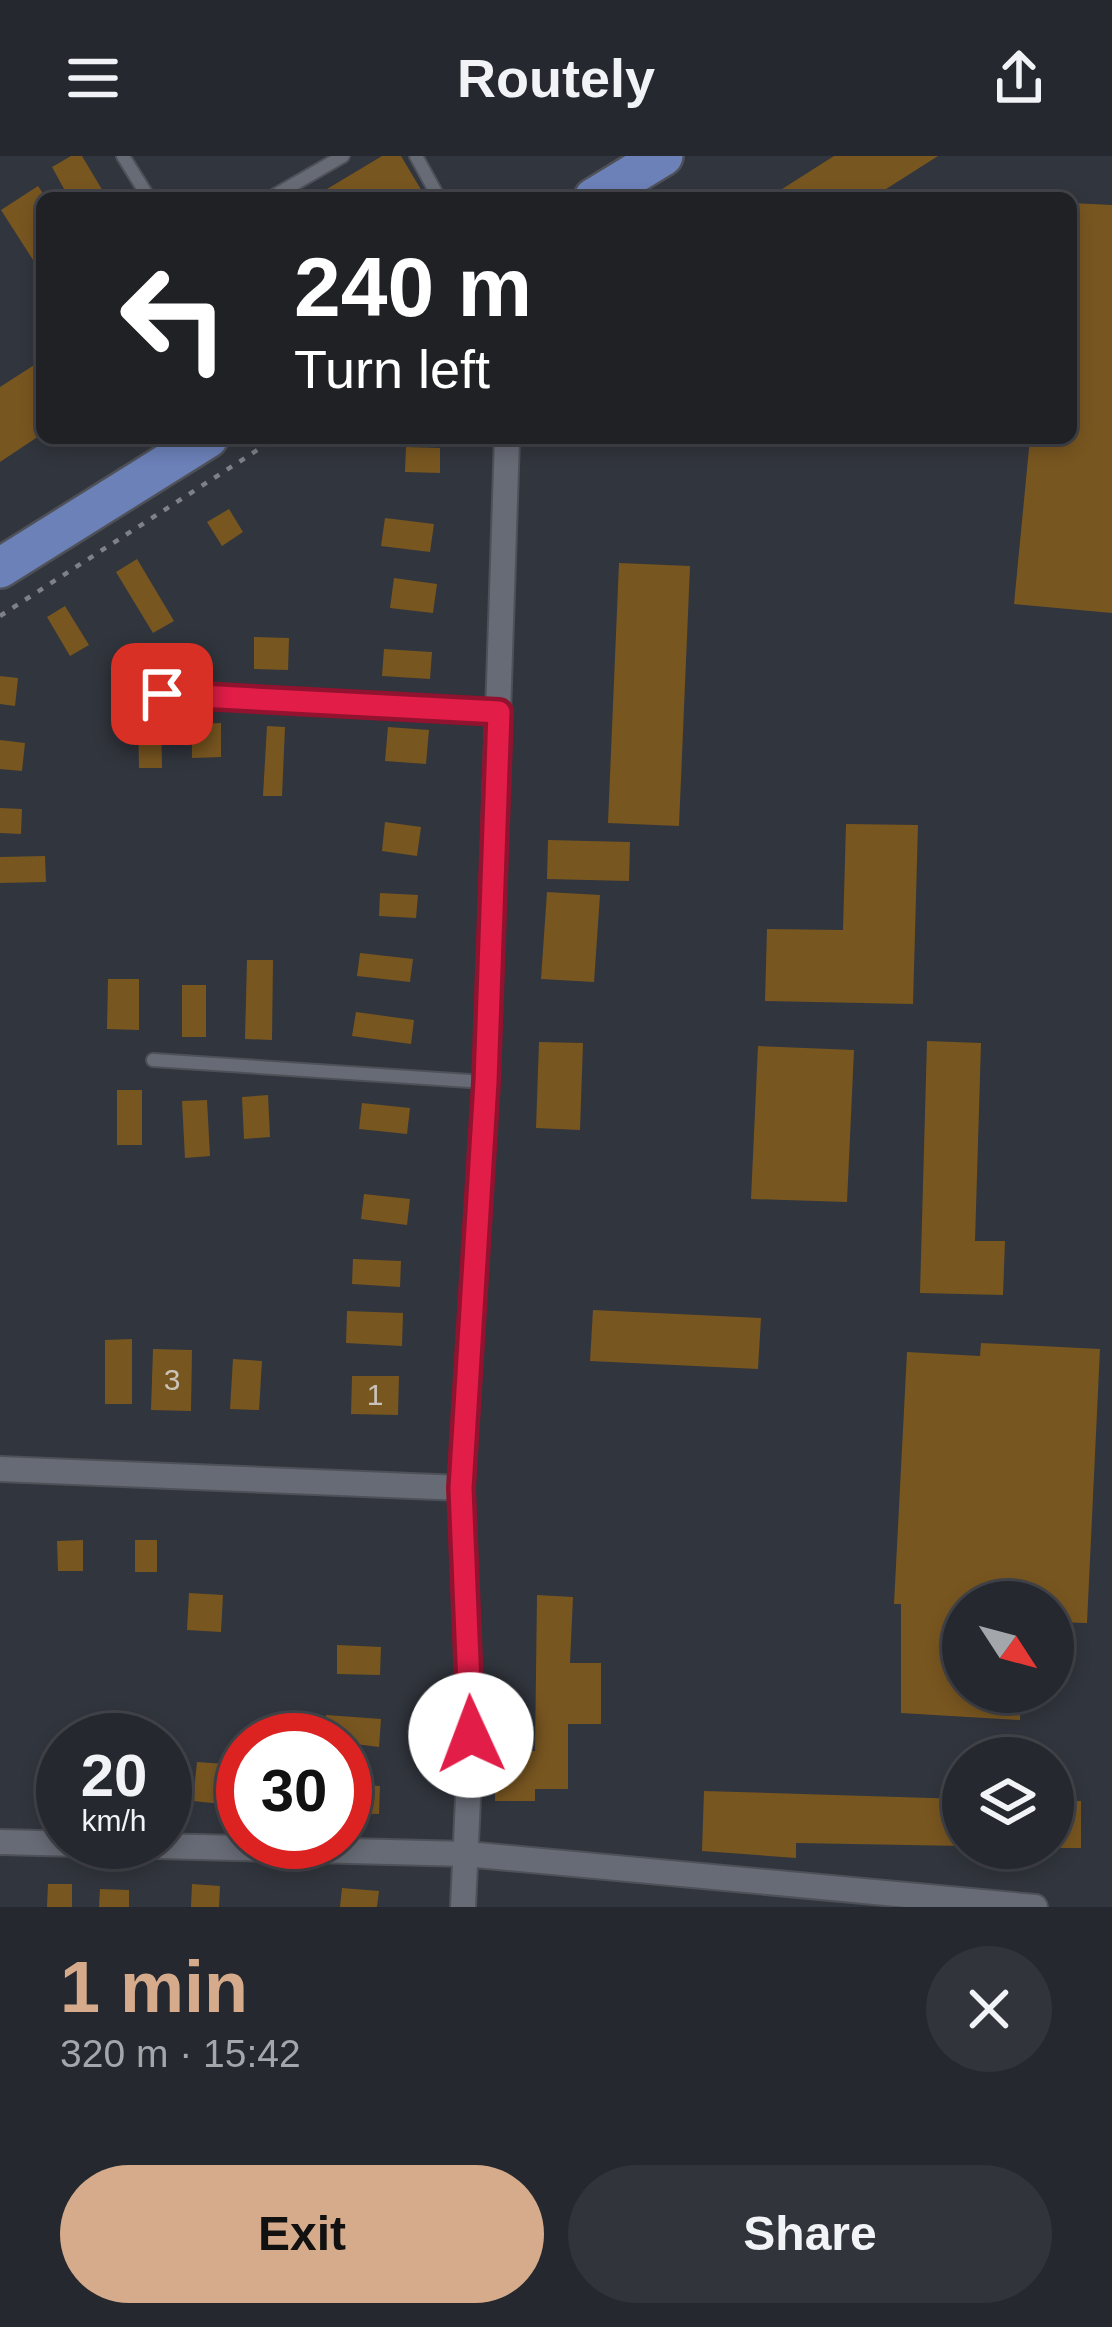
<!DOCTYPE html>
<meta charset="utf-8">
<style>
body{margin:0;font-family:Helvetica,sans-serif;background:#31343a;color:#f1f3f6;height:100vh;display:flex;flex-direction:column;font-size:45px;white-space:nowrap}
*{box-sizing:border-box;margin:0}
p{font-size:39px;color:#a3a6aa}
.icon{flex:none;width:66px;height:66px;fill:none;stroke:currentColor;stroke-width:2;stroke-linecap:round;stroke-linejoin:round}
.map{position:relative;height:1751px;overflow:hidden}
.drawer{display:flex;flex-direction:column;background:#25282e;flex:1}
.drawer>*{flex:none}
.top-card{position:absolute;left:36px;top:36px;width:1041px;height:252px;border-radius:18px;box-shadow:0 6px 18px #0003,0 0 0 3px #42444a;background:#202124;color:#fff;overflow:hidden}
.needle{width:78px;rotate:126deg}
.controls{position:absolute;left:942px;top:1425px;display:grid;gap:24px}
.controls a{display:grid;place-items:center;width:132px;height:132px;border-radius:50%;background:#25282e;box-shadow:0 6px 18px #0003,0 0 0 3px #42444a;font-size:60px}
.speed{position:absolute;left:36px;top:1557px;display:flex;gap:24px;font-size:60px;font-weight:700;text-align:center}
.speed>*{display:grid;place-content:center;width:156px;height:156px;border-radius:50%;background:#25282e;box-shadow:0 6px 18px #0003,0 0 0 3px #42444a;line-height:1}
.speed small{font-size:30px;font-weight:400}
.speed .limit{border:18px solid #d22;background:#fff;color:#111}
.pin{position:absolute;display:grid;place-items:center;width:102px;height:102px;color:#fff;margin:-51px;border-radius:24px;box-shadow:0 6px 18px #0006}
.me{position:absolute;width:132px;margin:-66px;rotate:358deg;stroke-linejoin:round;filter:drop-shadow(0 0 9px #0008)}
.turn{display:flex;align-items:center;gap:42px;height:252px;padding:0 60px;font-size:54px}
.turn .icon{width:156px;height:156px;stroke-width:2.5}
.turn b{display:block;font-size:84px;line-height:102px}
.round{display:grid;place-items:center;flex:none;width:126px;height:126px;border-radius:63px;background:#31343a}
.head{display:flex;align-items:center;justify-content:space-between;height:204px;padding:0 60px}
h1{font-size:72px;font-weight:700;line-height:90px;color:#d6ab8b}
.cta{display:flex;gap:24px;margin-top:auto;padding:24px 60px}
.cta a{flex:1;height:138px;border-radius:72px;background:#d6ab8b;color:#111;font-size:48px;font-weight:700;line-height:138px;text-align:center}
.cta a+a{background:#31343a;color:#f1f3f6}
header{display:flex;justify-content:space-between;align-items:center;height:156px;padding:0 60px;background:#25282e;font-size:54px;font-weight:700}
.map>svg:first-child{display:block}
.building{fill:#785620}
.lines{fill:none;stroke-linecap:round;stroke-linejoin:round}
.service-casing{stroke:#4e5158;stroke-width:16}
.minor-casing{stroke:#4e5158;stroke-width:28}
.primary-casing{stroke:#4e5158;stroke-width:44}
.path{stroke:#7e8189;stroke-width:4.5;stroke-dasharray:6 9;stroke-linecap:butt}
.service{stroke:#676b75;stroke-width:12}
.minor{stroke:#676b75;stroke-width:24}
.primary{stroke:#6c81b8;stroke-width:39}
.route-casing{stroke:#92132f;stroke-width:30}
.route{stroke:#e11d48;stroke-width:21}
.labels{text-anchor:middle;stroke-width:10;stroke-linejoin:round;paint-order:stroke}
.number-label{font-size:30px;fill:#cac3ba}
</style>
<header><svg class="icon" aria-label="menu" viewBox="0 0 24 24"><path d="M4 6h16M4 12h16M4 18h16"/></svg>Routely<svg class="icon" aria-label="share" viewBox="0 0 24 24"><path d="M12 15V3M7 8l5-5 5 5M5 13v7h14v-7"/></svg></header>
<div class="map">
<svg width="1112" height="1751" viewBox="0 0 1112 1751">
<rect width="100%" height="100%" fill="#31353d"/>
<g class="building">
<path d="M 71,0 L 82,0 L 107,42 L 69,42 L 52,11 Z"/>
<path d="M 382,0 L 401,0 L 426,42 L 312,42 Z"/>
<path d="M 834,0 L 938,0 L 872,42 L 768,42 Z"/>
<path d="M 38,30 L 46,42 L 42,118 L 1,54 Z"/>
<path d="M 1071,47 L 1112,49 L 1112,457 L 1014,448 L 1030,282 L 1071,282 Z"/>
<path d="M 42,204 L 42,278 L 0,306 L 0,231 Z"/>
<path d="M 406,291 L 440,292 L 440,317 L 405,316 Z"/>
<path d="M 229,353 L 243,376 L 222,390 L 207,366 Z"/>
<path d="M 385,362 L 434,368 L 430,396 L 381,390 Z"/>
<path d="M 137,403 L 174,465 L 153,477 L 116,416 Z"/>
<path d="M 619,407 L 690,410 L 679,670 L 608,667 Z"/>
<path d="M 394,422 L 437,428 L 433,457 L 390,452 Z"/>
<path d="M 65,450 L 89,489 L 70,500 L 47,461 Z"/>
<path d="M 254,481 L 289,482 L 288,514 L 254,513 Z"/>
<path d="M 384,493 L 432,496 L 430,523 L 382,520 Z"/>
<path d="M 0,520 L 18,522 L 15,550 L 0,548 Z"/>
<path d="M 138,562 L 161,562 L 162,612 L 139,612 Z"/>
<path d="M 221,567 L 221,601 L 192,602 L 192,568 Z"/>
<path d="M 267,570 L 285,571 L 282,640 L 263,640 Z"/>
<path d="M 388,571 L 429,574 L 426,608 L 385,605 Z"/>
<path d="M 0,584 L 25,587 L 22,615 L 0,613 Z"/>
<path d="M 0,652 L 22,653 L 21,678 L 0,677 Z"/>
<path d="M 385,666 L 421,671 L 417,700 L 382,695 Z"/>
<path d="M 846,668 L 918,669 L 913,848 L 765,845 L 767,773 L 843,774 Z"/>
<path d="M 548,684 L 630,686 L 629,725 L 547,723 Z"/>
<path d="M 45,700 L 46,726 L 0,727 L 0,701 Z"/>
<path d="M 547,736 L 600,739 L 594,826 L 541,823 Z"/>
<path d="M 380,737 L 418,739 L 416,762 L 379,760 Z"/>
<path d="M 360,797 L 413,803 L 410,826 L 357,820 Z"/>
<path d="M 247,804 L 273,804 L 272,884 L 245,883 Z"/>
<path d="M 108,823 L 139,823 L 139,874 L 107,873 Z"/>
<rect x="182" y="829" width="24" height="52"/>
<path d="M 356,856 L 414,864 L 411,888 L 352,880 Z"/>
<path d="M 927,885 L 981,887 L 975,1085 L 1005,1085 L 1003,1139 L 920,1137 Z"/>
<path d="M 539,886 L 583,887 L 580,974 L 536,972 Z"/>
<path d="M 758,890 L 854,894 L 847,1046 L 751,1043 Z"/>
<rect x="117" y="934" width="25" height="55"/>
<path d="M 268,939 L 270,981 L 244,983 L 242,941 Z"/>
<path d="M 207,944 L 210,1000 L 185,1002 L 182,945 Z"/>
<path d="M 362,947 L 410,952 L 407,978 L 359,973 Z"/>
<path d="M 364,1038 L 410,1043 L 407,1069 L 361,1063 Z"/>
<path d="M 353,1103 L 401,1105 L 400,1131 L 352,1128 Z"/>
<path d="M 593,1154 L 761,1162 L 758,1213 L 590,1205 Z"/>
<path d="M 347,1155 L 403,1157 L 402,1190 L 346,1187 Z"/>
<path d="M 132,1183 L 132,1248 L 105,1248 L 105,1184 Z"/>
<path d="M 981,1187 L 1100,1193 L 1087,1467 L 1053,1466 L 1053,1446 L 963,1446 L 963,1536 L 1021,1536 L 1020,1564 L 901,1557 L 901,1448 L 894,1448 L 907,1196 L 980,1200 Z"/>
<path d="M 153,1193 L 192,1194 L 191,1255 L 151,1254 Z"/>
<path d="M 233,1203 L 262,1205 L 259,1254 L 230,1253 Z"/>
<path d="M 352,1220 L 399,1220 L 398,1259 L 351,1258 Z"/>
<path d="M 83,1384 L 83,1415 L 58,1415 L 57,1385 Z"/>
<rect x="135" y="1384" width="22" height="32"/>
<path d="M 189,1437 L 223,1439 L 221,1476 L 187,1474 Z"/>
<path d="M 537,1439 L 573,1441 L 570,1507 L 601,1507 L 601,1568 L 568,1568 L 568,1633 L 535,1633 L 535,1645 L 495,1645 L 496,1594 L 535,1595 Z"/>
<path d="M 337,1489 L 381,1491 L 380,1519 L 337,1518 Z"/>
<path d="M 326,1559 L 381,1563 L 379,1591 L 324,1584 Z"/>
<path d="M 197,1606 L 225,1608 L 222,1648 L 193,1645 Z"/>
<path d="M 42,1611 L 63,1611 L 63,1646 L 41,1645 Z"/>
<path d="M 345,1628 L 380,1630 L 379,1658 L 345,1657 Z"/>
<path d="M 704,1635 L 963,1643 L 963,1690 L 796,1687 L 796,1702 L 702,1695 Z"/>
<path d="M 1053,1644 L 1081,1645 L 1081,1692 L 1053,1692 Z"/>
<path d="M 48,1728 L 72,1728 L 72,1751 L 47,1751 Z"/>
<path d="M 192,1728 L 220,1730 L 219,1751 L 191,1751 Z"/>
<path d="M 342,1732 L 379,1735 L 377,1751 L 340,1751 Z"/>
<path d="M 100,1733 L 129,1734 L 129,1751 L 99,1751 Z"/>
</g>
<g class="lines">
<g class="service-casing">
<g id="service">
<path d="M 123,0 L 149,42"/>
<path d="M 416,0 L 439,42"/>
<path d="M 270,42 L 343,0"/>
<path d="M 162,538 L 498,556"/>
<path d="M 153,904 L 485,926"/>
</g>
</g>
<g class="minor-casing">
<g id="minor">
<path d="M 0,1313 L 461,1332"/>
<path d="M 0,1686 L 466,1698 L 1035,1751"/>
<path d="M 463,1751 L 471,1578 L 461,1332 L 486,926 L 507,282"/>
</g>
</g>
<g class="primary-casing">
<g id="primary">
<path d="M 594,42 L 663,0"/>
<path d="M 0,412 L 208,282"/>
</g>
</g>
<path class="path" d="M 0,460 L 276,282"/>
<use href="#service" class="service"/>
<use href="#minor" class="minor"/>
<use href="#primary" class="primary"/>
</g>
<g class="lines">
<g class="route-casing">
<path id="route" d="M 162,538 L 499,556 L 486,926 L 461,1332 L 471,1579"/>
</g>
<use href="#route" class="route"/>
</g>
<g class="labels">
<g class="number-label">
<text x="172" y="1234">3</text>
<text x="375" y="1249">1</text>
</g>
</g>
</svg>
<div class="controls">
<a><svg class="needle" viewBox="-14 -14 28 28"><path d="M0-13l5 13h-10z" fill="#e53935"/><path d="M0 13l5-13h-10z" fill="#a3a6aa"/></svg></a>
<a><svg class="icon" aria-label="layers" viewBox="0 0 24 24"><path d="M12 4l9 5-9 5-9-5zM3 14l9 5 9-5"/></svg></a>
</div>
<div class="speed"><div>20<small>km/h</small></div><div class="limit">30</div></div>
<div class="pin" style="left:162px;top:538px;background:#d93025"><svg class="icon" aria-label="arrive" viewBox="0 0 24 24"><path d="M6 21V4h12l-3 4 3 4H6"/></svg></div>
<svg class="me" style="left:471px;top:1579px" viewBox="-20 -20 40 40"><circle r="19" fill="#fff"/><path d="M0-13L10 11 0 6-10 11z" fill="#e11d48"/></svg>
<div class="top-card">
<div class="turn"><svg class="icon" aria-label="left" viewBox="0 0 24 24"><path d="M17 20v-9H6M10 6l-5 5 5 5"/></svg><div><b>240 m</b>Turn left</div></div>
</div>
</div>
<section class="drawer">
<div class="head"><div><h1>1 min</h1><p>320 m · 15:42</p></div><a class="round"><svg class="icon" aria-label="close" viewBox="0 0 24 24"><path d="M6 6l12 12M18 6L6 18"/></svg></a></div>
<div class="cta"><a>Exit</a><a>Share</a></div>
</section>
